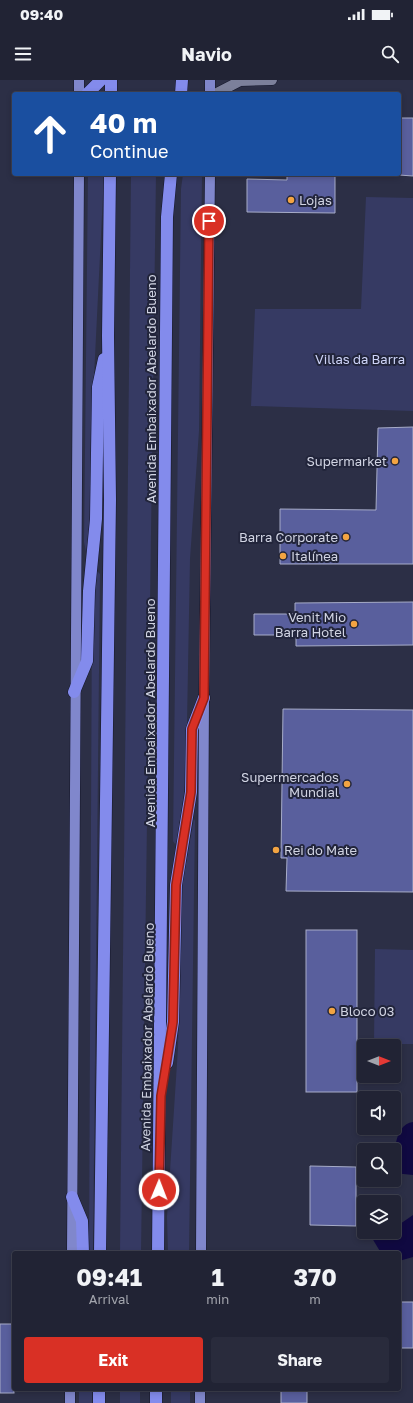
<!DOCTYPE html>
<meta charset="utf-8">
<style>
body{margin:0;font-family:"Golos Text",sans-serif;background:#292b3c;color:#f1f3f6;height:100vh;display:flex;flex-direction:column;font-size:15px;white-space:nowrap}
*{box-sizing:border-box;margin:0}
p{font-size:13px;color:#a2a4ac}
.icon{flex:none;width:22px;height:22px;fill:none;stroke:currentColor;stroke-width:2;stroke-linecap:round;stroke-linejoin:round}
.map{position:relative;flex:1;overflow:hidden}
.panel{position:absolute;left:12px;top:1171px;width:389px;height:140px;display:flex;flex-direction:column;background:#212334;border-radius:4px;box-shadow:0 2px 6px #0003,0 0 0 1px #3e404f}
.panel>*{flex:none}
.guide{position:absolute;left:12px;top:12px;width:389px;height:84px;border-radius:4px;box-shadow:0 2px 6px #0003,0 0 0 1px #3e404f;background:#1a4fa0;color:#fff;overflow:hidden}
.needle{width:26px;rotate:90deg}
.tools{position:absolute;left:357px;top:959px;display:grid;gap:8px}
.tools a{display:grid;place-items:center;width:44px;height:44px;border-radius:4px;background:#212334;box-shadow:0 2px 6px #0003,0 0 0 1px #3e404f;font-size:20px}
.pin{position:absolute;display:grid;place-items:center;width:34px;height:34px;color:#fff;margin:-17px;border:2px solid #fff;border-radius:50%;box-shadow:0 1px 4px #0007}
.me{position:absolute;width:44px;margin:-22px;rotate:1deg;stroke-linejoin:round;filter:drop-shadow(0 0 3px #0008)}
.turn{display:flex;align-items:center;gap:14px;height:84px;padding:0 12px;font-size:18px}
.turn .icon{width:52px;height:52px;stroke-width:2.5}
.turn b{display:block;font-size:28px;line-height:34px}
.eta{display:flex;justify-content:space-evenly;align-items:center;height:68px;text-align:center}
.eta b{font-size:24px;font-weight:700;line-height:28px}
.button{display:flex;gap:8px;margin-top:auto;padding:8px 12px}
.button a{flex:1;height:46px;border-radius:4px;background:#d93025;color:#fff;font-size:16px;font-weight:700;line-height:46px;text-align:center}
.button a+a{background:#292b3c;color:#f1f3f6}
.status{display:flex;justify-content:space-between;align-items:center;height:28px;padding:0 20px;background:#212334;direction:ltr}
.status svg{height:11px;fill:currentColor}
header{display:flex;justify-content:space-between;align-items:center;height:52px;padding:0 12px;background:#212334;font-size:18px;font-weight:700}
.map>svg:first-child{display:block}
.green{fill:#363a63}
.water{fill:#100941}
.building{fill:#595f9d;stroke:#a7acc8}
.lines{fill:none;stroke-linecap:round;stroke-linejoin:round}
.minor-casing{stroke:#14162b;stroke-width:11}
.major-casing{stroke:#14162b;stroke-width:11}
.highway-casing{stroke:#14162b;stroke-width:13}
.minor{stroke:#7c809b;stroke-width:10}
.major{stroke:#8087cc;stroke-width:10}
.highway{stroke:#838bec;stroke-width:12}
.route-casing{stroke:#8d1f18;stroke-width:10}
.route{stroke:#d93025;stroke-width:7}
.poi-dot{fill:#f3a442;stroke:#22253b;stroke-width:1.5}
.labels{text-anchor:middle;stroke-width:4;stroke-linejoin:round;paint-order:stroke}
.poi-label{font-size:13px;fill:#d1d4e3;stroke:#22253b;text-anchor:start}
.park-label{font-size:13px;fill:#cdd3f7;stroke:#22253b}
.street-label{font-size:13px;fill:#d1d4e3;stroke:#22253b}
</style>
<div class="status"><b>09:40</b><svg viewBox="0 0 49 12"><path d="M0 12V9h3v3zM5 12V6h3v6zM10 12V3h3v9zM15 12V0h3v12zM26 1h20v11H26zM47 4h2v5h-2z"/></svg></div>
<header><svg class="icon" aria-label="menu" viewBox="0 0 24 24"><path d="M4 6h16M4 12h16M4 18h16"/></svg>Navio<svg class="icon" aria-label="search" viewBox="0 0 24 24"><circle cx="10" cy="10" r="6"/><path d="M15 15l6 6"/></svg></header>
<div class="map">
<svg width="413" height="1323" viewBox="0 0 413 1323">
<rect width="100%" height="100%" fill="#2c2f46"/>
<g class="green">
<path d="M 88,94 L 104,94 L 94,297 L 90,462 L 86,472 L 84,462 Z"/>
<path d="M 131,94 L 156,94 L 141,1173 L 120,1173 Z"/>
<path d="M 183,94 L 202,94 L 199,351 L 190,479 L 186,698 L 177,761 L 175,764 L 173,761 L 181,109 Z"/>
<path d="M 366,117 L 413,118 L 413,331 L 251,326 L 255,229 L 361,229 Z"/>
<path d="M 97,491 L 100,494 L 93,1173 L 89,1173 L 92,527 Z"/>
<path d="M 194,739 L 195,741 L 189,1173 L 168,1173 L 167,1137 L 178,968 L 182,805 Z"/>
<path d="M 375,869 L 413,870 L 413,964 L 374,964 Z"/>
<rect x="79" y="1309" width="13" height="14"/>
<rect x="120" y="1309" width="20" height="14"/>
<rect x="171" y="1309" width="19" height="14"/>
</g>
<g class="water">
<path d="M 413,1042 L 413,1095 L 394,1093 C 394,1078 393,1044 413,1042 Z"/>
<path d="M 413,1135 L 413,1177 L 399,1181 L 399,1173 L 381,1173 L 372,1158 L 358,1156 L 358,1150 L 364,1150 L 364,1152 L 394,1152 L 394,1145 L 400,1144 Z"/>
</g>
<g class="building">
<path d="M 399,38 L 413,38 L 413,96 L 399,95 Z"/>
<path d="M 287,94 L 335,94 L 335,133 L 247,132 L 247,99 L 287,100 Z"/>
<path d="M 413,347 L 413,484 L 280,484 L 280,429 L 376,430 L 378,348 Z"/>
<path d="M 413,522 L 413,565 L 296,566 L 296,555 L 254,555 L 254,534 L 295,534 L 295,523 Z"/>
<path d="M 283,629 L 413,630 L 413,812 L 286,811 L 287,778 L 281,778 Z"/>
<rect x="306" y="850" width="51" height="162"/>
<path d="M 310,1086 L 356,1087 L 356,1146 L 310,1145 Z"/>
<rect x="399" y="1222" width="14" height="46"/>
<rect x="0" y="1244" width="14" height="69"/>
<rect x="281" y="1309" width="26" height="14"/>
</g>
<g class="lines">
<g class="minor-casing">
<path id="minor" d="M 215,14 L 240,1 L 272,0"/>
</g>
<g class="major-casing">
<g id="major">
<path d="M 79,0 L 79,14"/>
<path d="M 210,0 L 210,14"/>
<path d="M 72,1173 L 79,94"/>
<path d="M 201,1173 L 204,618 L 210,94"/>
<path d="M 70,1323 L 70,1309"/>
<path d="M 200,1323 L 200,1309"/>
</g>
</g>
<g class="highway-casing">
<g id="highway">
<path d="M 87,14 L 101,0"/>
<path d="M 111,14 L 111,0"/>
<path d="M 181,14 L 182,0"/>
<path d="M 74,612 L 87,581 L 89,511 L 96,439 L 98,307 L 104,279"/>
<path d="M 167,983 L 173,942 L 176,805 L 191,712 L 192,649 L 204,618"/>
<path d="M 72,1117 L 82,1141 L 83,1173"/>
<path d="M 100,1173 L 110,420 L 108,256 L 110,94"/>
<path d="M 158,1173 L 167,137 L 171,94"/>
<path d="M 99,1309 L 99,1323"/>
<path d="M 156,1309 L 156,1323"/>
</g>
</g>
<use href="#minor" class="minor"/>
<use href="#major" class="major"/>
<use href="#highway" class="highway"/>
</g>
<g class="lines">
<g class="route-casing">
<path id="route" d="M 159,1110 L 161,1016 L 173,942 L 176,805 L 191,712 L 192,649 L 204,618 L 209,141"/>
</g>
<use href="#route" class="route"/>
</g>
<g class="poi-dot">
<circle cx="291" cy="120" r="4"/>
<circle cx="395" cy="381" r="4"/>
<circle cx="346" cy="457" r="4"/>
<circle cx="283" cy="476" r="4"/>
<circle cx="354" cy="544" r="4"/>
<circle cx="347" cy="704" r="4"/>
<circle cx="276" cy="770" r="4"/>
<circle cx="332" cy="931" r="4"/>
</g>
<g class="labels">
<g class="poi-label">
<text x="299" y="125">Lojas</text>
<text x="387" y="386" text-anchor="end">Supermarket</text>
<text x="338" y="462" text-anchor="end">Barra Corporate</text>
<text x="291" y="481">Italínea</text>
<text x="346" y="542" text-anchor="end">Venit Mio<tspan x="346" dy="15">Barra Hotel</tspan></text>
<text x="339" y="702" text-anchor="end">Supermercados<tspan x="339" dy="15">Mundial</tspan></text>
<text x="284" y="775">Rei do Mate</text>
<text x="340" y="936">Bloco 03</text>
</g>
<g class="park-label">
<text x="360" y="284">Villas da Barra</text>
</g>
<g class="street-label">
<text transform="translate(151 309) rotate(-90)" y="5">Avenida Embaixador Abelardo Bueno</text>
<text transform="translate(150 633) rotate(-90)" y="5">Avenida Embaixador Abelardo Bueno</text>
<text transform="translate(147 957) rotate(-89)" y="5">Avenida Embaixador Abelardo Bueno</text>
</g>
</g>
</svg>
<div class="tools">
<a><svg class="needle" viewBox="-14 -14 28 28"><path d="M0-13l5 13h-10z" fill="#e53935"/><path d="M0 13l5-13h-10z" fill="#a2a4ac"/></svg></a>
<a><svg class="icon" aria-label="sound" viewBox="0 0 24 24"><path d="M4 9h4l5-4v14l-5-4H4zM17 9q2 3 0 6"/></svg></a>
<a><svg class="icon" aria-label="search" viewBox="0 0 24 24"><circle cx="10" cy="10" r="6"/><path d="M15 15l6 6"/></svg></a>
<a><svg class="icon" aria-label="layers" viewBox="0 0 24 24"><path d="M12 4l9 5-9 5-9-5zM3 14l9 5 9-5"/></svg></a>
</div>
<div class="pin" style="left:209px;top:141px;background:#d93025"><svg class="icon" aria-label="arrive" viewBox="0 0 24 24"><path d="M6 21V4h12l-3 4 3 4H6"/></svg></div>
<svg class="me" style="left:159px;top:1110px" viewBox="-20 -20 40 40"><circle r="17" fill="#d93025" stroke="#fff" stroke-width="3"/><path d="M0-11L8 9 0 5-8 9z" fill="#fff"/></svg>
<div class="guide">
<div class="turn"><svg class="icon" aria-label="ahead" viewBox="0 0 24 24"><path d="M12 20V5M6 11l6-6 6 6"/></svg><div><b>40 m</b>Continue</div></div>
</div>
<section class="panel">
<div class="eta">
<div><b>09:41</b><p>Arrival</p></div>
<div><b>1</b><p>min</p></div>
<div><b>370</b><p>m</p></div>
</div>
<div class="button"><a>Exit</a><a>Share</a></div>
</section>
</div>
